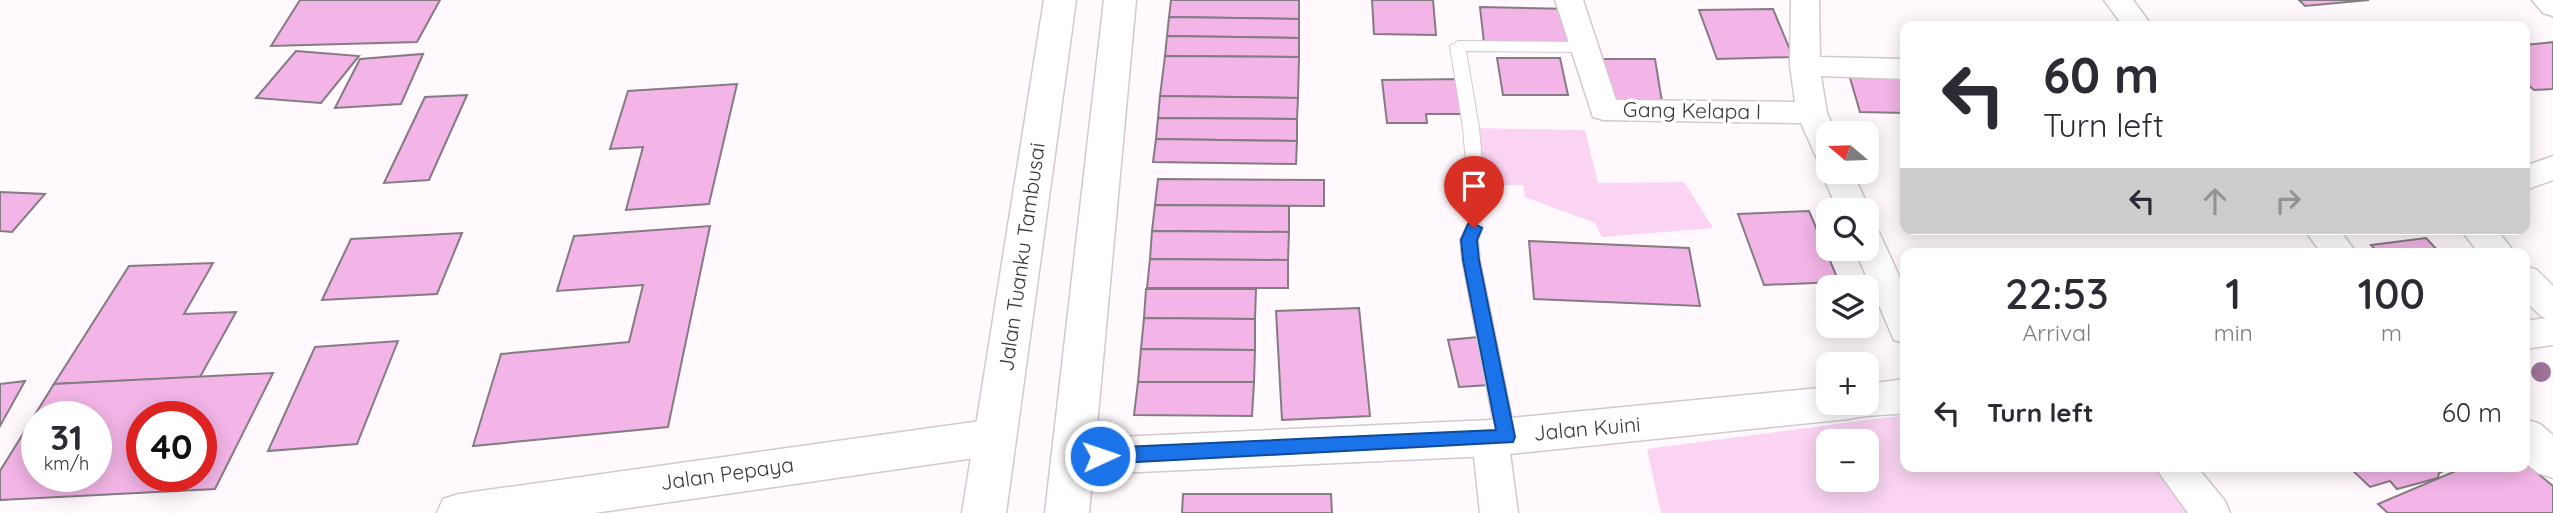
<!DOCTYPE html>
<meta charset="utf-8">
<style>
body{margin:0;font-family:Quicksand,sans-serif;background:#f7f7f7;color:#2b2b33;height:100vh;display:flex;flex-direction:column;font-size:26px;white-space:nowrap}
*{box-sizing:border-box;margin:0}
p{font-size:23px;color:#7c7c81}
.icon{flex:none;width:38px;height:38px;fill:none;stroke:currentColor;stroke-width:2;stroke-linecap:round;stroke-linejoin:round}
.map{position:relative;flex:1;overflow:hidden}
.drawer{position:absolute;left:1900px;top:248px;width:630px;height:224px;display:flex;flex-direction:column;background:#fff;border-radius:14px;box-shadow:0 4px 18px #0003}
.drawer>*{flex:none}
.banner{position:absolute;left:1900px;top:21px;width:630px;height:214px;border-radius:14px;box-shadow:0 4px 18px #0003;background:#fff;color:#2b2b33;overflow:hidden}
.needle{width:46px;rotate:289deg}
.buttons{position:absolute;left:1816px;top:121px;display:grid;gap:14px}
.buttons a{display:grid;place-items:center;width:63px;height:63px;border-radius:14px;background:#fff;box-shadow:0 4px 18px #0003;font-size:35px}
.speed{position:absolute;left:21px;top:401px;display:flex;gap:14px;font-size:35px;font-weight:700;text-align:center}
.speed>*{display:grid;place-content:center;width:91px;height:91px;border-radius:50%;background:#fff;box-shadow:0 4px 18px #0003;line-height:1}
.speed small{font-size:18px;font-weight:400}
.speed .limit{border:10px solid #d22;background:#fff;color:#111}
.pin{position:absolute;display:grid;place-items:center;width:60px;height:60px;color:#fff;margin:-72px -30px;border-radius:50% 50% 50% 0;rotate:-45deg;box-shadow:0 0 7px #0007}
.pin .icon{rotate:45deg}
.me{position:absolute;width:77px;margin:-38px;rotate:87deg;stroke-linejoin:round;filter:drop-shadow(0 0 5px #0008)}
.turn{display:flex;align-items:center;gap:24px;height:147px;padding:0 28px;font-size:32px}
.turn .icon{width:91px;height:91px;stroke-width:2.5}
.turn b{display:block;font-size:49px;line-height:60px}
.lanes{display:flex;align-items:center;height:66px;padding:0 28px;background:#0003;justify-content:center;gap:35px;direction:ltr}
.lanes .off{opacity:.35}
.eta{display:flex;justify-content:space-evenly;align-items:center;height:119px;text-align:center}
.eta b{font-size:42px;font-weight:600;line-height:49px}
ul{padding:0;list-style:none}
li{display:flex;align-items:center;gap:21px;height:91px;padding:0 28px}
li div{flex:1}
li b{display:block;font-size:26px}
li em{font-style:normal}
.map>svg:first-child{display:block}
.green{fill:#fad4f2;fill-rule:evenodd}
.building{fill:#f3b5e7;stroke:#857c83;stroke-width:2;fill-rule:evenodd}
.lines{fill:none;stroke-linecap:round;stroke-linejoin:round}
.service-casing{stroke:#d2c8d0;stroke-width:2}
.minor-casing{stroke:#d2c8d0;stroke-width:3}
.tertiary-casing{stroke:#d2c8d0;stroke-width:3}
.secondary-casing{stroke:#d2c8d0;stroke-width:3}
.primary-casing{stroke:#d2c8d0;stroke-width:3}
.service{fill:#fff;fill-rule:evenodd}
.minor{fill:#fff;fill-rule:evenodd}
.tertiary{fill:#fff;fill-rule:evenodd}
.secondary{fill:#fff;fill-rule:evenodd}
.primary{fill:#fff;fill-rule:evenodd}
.tree{fill:#9f7399}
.route{fill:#1a73e8;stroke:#114b97;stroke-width:2}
.labels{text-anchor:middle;stroke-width:7;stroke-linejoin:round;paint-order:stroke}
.street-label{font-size:21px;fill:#393538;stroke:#fff}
</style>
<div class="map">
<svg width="2553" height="513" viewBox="0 0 2553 513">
<rect width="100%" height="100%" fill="#fff8fd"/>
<g class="green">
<path d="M 1471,128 L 1585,130 L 1598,183 L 1684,182 L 1713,228 L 1602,237 L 1595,223 L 1525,197 L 1523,185 L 1476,186 Z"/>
<path d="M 1906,415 L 1906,467 L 2165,467 L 2200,513 L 1661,513 L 1647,449 ZM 1829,441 L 1867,441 L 1867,480 L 1829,480 Z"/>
</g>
<g class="building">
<path d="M 300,0 L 440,0 L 417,42 L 271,46 Z"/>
<path d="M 1171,0 L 1299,0 L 1299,19 L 1169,17 Z"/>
<path d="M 1372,0 L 1433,0 L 1436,35 L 1374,34 Z"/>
<path d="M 2299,0 L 2369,0 L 2305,6 Z"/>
<path d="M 1480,7 L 1573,9 L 1580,44 L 1484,43 Z"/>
<path d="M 1773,9 L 1793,57 L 1717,59 L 1699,10 Z"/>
<path d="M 1169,17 L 1299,19 L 1299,38 L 1167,36 Z"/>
<path d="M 1167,36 L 1299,38 L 1299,57 L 1165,56 Z"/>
<path d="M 2553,42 L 2553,89 L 2534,90 L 2525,82 L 2525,45 Z"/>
<path d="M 296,51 L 359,56 L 321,103 L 256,98 Z"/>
<path d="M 423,54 L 401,104 L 335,108 L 360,59 Z"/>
<path d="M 1165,56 L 1299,57 L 1298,98 L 1160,96 Z"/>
<path d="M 1497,58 L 1560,58 L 1568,95 L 1503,95 Z"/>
<path d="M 1592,59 L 1655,59 L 1663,108 L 1600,103 Z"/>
<path d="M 1848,71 L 1906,74 L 1906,113 L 1860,112 Z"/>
<path d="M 1466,79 L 1471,114 L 1426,114 L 1427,123 L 1387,123 L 1382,80 Z"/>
<path d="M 737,84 L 709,204 L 626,210 L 643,147 L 610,149 L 628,91 Z"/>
<path d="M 467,95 L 429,180 L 384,183 L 425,97 Z"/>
<path d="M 1160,96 L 1298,98 L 1297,119 L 1158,118 Z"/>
<path d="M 1158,118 L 1297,119 L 1297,141 L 1156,139 Z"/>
<path d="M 1156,139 L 1297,141 L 1296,164 L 1153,162 Z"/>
<path d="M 1158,179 L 1324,180 L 1324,206 L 1155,205 Z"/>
<path d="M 0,192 L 45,194 L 12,232 L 0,231 Z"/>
<path d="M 1155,205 L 1289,206 L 1289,232 L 1152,231 Z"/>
<path d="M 1809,211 L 1839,282 L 1764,285 L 1738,214 Z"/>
<path d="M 710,226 L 668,427 L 473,446 L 501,354 L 629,342 L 643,285 L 557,291 L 574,236 Z"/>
<path d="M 1152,231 L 1289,232 L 1288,260 L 1150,259 Z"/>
<path d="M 462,233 L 437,294 L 322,300 L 351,239 Z"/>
<path d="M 2426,238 L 2441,254 L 2379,254 L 2371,245 Z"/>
<path d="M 1529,241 L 1689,248 L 1700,306 L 1534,299 Z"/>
<path d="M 1150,259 L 1288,260 L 1288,288 L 1147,288 Z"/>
<path d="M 213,263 L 184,314 L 236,312 L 200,377 L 54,384 L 129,266 Z"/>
<path d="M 1146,289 L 1256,289 L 1255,319 L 1144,318 Z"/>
<path d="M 1359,308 L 1370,416 L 1282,420 L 1276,311 Z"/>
<path d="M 1144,318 L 1255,319 L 1255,350 L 1141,349 Z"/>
<path d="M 1478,337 L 1489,385 L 1459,387 L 1448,340 Z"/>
<path d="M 398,341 L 357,444 L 268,451 L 315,347 Z"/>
<path d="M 1141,349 L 1255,350 L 1254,382 L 1138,382 Z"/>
<path d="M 273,373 L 215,489 L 0,500 L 0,471 L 54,384 ZM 37,416 L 96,416 L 96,476 L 37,476 ZM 142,416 L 201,416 L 201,476 L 142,476 Z"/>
<path d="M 25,381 L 0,426 L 0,384 Z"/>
<path d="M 1138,382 L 1254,382 L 1252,416 L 1134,415 Z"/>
<path d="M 2525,463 L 2553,486 L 2553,513 L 2388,513 L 2378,504 L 2465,467 L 2525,467 Z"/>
<path d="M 2349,467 L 2452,467 L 2439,473 L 2438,478 L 2397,489 L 2390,481 L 2370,487 Z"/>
<path d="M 1183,494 L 1331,494 L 1332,513 L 1182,513 Z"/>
</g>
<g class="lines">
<g class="service-casing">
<g id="service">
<path d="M 1458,41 L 1582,42 L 1590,47 L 1582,52 L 1466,51 L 1479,128 L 1484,186 L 1476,192 L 1468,186 L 1463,128 L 1450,46 Z"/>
<path d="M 1474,222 L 1480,223 L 1483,228 L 1478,240 L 1480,260 L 1516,437 L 1513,443 L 1506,445 L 1499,443 L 1496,437 L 1462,260 L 1460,240 L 1468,223 Z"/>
</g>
</g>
<g class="minor-casing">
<g id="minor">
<path d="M 1555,0 L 1583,0 L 1616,100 L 1795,102 L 1790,66 L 1791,0 L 1819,0 L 1820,57 L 1906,59 L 1906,79 L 1821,76 L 1827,113 L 1836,133 L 1829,133 L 1829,172 L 1852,172 L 1870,210 L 1867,215 L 1867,210 L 1838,210 L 1821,172 L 1827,164 L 1818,161 L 1801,123 L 1604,120 L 1593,117 Z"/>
<path d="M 2104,0 L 2133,0 L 2152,26 L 2123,26 Z"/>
<path d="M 2532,0 L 2553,0 L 2553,16 L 2543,13 Z"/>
<path d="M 2553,156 L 2553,180 L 2525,190 L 2525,166 Z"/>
<path d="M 1867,229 L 1879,232 L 1906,291 L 1906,344 L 1894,340 L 1854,248 L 1867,248 Z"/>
<path d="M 2304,229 L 2339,229 L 2357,254 L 2322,254 Z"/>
<path d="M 2460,229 L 2496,229 L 2516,254 L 2480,254 Z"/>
<path d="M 2525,266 L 2537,270 L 2553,286 L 2553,345 L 2525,349 L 2525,321 L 2546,318 L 2541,316 L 2525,301 Z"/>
<path d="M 1490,422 L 1503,427 L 1508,438 L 1518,513 L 1480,513 L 1472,438 L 1477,427 Z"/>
<path d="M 2155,467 L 2197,467 L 2225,501 L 2230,513 L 2188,513 Z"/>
</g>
</g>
<g class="tertiary-casing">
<g id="tertiary">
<path d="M 1906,379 L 1906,413 C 1889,415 1863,415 1849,419 L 1490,456 L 1073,475 L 1058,470 L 1051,457 L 1058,444 L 1073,439 L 1490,420 L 1829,387 L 1829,402 L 1867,402 L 1867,384 Z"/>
<path d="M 2525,419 L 2540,424 L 2553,435 L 2553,478 L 2538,473 L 2525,463 Z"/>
</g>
</g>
<g class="secondary-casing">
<path id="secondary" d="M 995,419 L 1010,424 L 1016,437 L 1010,450 L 995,455 L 594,513 L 437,513 L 443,499 L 459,494 Z"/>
</g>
<g class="primary-casing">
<g id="primary">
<path d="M 1044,0 L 1076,0 L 1006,513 L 962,513 Z"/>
<path d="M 1104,0 L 1136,0 L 1089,513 L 1045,513 Z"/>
</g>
</g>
<use href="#service" class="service"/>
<use href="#minor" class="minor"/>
<use href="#tertiary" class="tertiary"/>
<use href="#secondary" class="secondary"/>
<use href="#primary" class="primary"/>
</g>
<circle class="tree" cx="2541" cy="372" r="10"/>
<path class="route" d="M 1474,223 L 1482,228 L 1477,240 L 1479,260 L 1515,437 L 1513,442 L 1100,464 L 1094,461 L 1091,456 L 1094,451 L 1100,448 L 1496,430 L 1463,260 L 1461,240 L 1468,224 Z"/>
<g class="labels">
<g class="street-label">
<text transform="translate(1692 111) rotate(1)" y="7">Gang Kelapa I</text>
<text transform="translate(1022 257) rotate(-82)" y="7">Jalan Tuanku Tambusai</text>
<text transform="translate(1587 429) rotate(-5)" y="7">Jalan Kuini</text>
<text transform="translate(727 474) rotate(-8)" y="7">Jalan Pepaya</text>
</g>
</g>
</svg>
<div class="buttons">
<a><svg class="needle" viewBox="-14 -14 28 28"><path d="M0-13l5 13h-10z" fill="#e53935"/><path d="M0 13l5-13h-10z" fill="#7c7c81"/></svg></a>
<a><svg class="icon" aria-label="search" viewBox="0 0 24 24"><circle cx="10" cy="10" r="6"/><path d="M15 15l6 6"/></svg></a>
<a><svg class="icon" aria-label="layers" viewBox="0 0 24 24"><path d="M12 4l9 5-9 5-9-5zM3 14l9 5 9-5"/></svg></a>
<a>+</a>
<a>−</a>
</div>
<div class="speed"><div>31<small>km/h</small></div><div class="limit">40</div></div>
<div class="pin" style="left:1474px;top:228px;background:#d93025"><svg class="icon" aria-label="arrive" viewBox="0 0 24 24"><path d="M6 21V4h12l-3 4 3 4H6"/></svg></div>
<svg class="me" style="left:1100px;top:456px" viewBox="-20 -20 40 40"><circle r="17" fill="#1a73e8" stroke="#fff" stroke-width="3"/><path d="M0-11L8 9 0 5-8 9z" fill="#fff"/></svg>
<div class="banner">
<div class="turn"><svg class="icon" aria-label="left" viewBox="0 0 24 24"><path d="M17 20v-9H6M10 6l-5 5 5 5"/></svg><div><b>60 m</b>Turn left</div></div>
<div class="lanes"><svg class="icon" aria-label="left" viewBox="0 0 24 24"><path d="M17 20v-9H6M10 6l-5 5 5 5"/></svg><svg class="icon off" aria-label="ahead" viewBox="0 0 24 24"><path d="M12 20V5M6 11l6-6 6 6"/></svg><svg class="icon off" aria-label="right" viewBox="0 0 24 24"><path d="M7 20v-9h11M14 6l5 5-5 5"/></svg></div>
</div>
<section class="drawer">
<div class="eta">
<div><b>22:53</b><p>Arrival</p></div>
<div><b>1</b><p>min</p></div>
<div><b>100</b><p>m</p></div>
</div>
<ul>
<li><svg class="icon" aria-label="left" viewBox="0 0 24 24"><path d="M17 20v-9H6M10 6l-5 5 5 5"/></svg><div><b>Turn left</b></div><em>60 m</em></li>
</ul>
</section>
</div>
